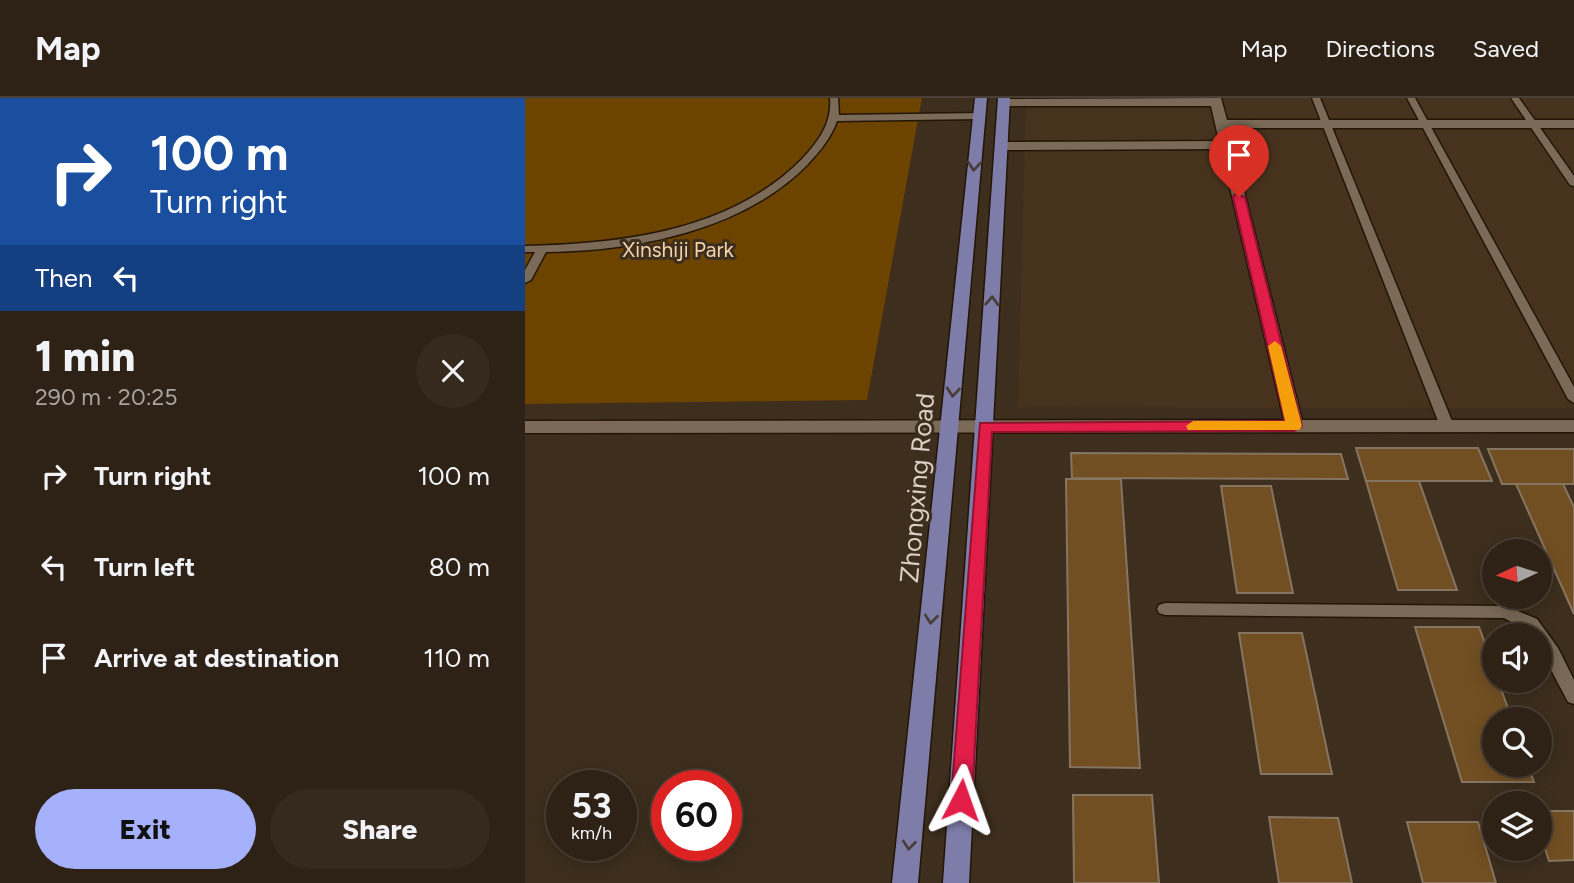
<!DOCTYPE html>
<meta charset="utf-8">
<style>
body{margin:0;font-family:Figtree,sans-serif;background:#362a1f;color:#f1f3f6;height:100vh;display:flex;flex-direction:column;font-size:26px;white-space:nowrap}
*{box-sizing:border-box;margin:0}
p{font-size:23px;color:#a7a4a1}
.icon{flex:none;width:38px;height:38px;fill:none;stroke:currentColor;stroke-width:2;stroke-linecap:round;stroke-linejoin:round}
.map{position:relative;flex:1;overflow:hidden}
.sheet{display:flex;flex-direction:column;background:#2e2216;width:525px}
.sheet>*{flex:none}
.top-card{background:#1a4fa0;color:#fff;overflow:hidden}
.needle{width:46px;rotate:266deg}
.fabs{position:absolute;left:957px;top:441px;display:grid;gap:14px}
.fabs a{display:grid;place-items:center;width:70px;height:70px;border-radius:50%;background:#2e2216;box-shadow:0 4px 18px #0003,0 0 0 2px #493f35;font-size:35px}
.speed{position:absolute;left:21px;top:672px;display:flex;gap:14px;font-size:35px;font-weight:700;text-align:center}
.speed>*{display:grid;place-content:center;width:91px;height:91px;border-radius:50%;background:#2e2216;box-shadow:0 4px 18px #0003,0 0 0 2px #493f35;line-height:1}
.speed small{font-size:18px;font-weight:400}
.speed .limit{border:10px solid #d22;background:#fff;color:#111}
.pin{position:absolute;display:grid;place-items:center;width:60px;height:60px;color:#fff;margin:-72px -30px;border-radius:50% 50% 50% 0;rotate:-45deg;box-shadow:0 0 7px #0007}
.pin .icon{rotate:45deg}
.me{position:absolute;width:77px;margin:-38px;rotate:4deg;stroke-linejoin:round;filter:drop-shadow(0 0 5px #0008)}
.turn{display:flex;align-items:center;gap:24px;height:147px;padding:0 35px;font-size:32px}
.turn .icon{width:91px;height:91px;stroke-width:2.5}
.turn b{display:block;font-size:49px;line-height:60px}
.then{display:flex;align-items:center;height:66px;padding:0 35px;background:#0003;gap:14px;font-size:26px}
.round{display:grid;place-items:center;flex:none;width:74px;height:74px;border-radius:37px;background:#362a1f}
.headline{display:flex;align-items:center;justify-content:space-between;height:119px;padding:0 35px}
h1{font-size:42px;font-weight:800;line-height:52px}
.primary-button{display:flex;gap:14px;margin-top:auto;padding:14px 35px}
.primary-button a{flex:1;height:80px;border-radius:42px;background:#a6b1fc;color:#111;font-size:28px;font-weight:800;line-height:80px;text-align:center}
.primary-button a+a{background:#362a1f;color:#f1f3f6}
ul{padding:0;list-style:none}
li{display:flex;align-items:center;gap:21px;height:91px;padding:0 35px}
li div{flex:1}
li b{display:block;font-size:26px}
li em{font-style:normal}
header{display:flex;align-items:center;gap:42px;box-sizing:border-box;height:98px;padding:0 35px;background:#2e2216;border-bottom:2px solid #493f35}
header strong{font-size:33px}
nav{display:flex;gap:38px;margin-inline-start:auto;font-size:24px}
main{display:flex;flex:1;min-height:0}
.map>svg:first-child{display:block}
.built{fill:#47331d}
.green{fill:#6d4300}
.building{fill:#724f23;stroke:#857462;stroke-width:2}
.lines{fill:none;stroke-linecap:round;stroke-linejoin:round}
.service-casing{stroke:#231606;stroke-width:3}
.minor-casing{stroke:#231606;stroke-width:3}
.primary-casing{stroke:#231606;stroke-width:3}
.service{fill:#7a6a57;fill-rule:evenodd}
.minor{fill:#7a6a57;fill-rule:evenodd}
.primary{fill:#7e7daa;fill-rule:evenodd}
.oneway{stroke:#4a3e39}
.route{fill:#e11d48;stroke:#92132f;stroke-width:2}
.slow{fill:#f59e0b}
.labels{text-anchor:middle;stroke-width:6;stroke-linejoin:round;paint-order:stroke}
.far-park-label{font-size:21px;fill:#f4d2ac;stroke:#3d2e1d}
.street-label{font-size:26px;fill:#dad0c6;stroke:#3d2e1d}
</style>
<header>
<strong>Map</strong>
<nav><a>Map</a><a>Directions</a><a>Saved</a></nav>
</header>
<main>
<section class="sheet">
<div class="top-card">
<div class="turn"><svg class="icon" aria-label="right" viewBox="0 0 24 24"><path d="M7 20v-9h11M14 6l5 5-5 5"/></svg><div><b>100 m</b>Turn right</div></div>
<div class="then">Then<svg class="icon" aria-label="left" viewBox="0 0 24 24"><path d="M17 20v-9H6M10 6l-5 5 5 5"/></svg></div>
</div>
<div class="headline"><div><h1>1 min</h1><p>290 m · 20:25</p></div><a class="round"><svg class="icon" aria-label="close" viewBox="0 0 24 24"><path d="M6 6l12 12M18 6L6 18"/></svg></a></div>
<ul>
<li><svg class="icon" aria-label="right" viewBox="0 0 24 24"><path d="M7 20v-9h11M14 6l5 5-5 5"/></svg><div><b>Turn right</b></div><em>100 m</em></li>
<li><svg class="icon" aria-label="left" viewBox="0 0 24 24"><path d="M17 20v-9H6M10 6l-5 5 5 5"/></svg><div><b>Turn left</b></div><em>80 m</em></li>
<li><svg class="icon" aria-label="arrive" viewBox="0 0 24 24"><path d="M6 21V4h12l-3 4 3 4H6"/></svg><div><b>Arrive at destination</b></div><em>110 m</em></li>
</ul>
<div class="primary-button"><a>Exit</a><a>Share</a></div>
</section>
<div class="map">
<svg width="1049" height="785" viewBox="0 0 1049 785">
<rect width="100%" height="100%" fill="#3d2e1d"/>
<path class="built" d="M 501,0 L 1049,0 L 1049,310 L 493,309 Z"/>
<path class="green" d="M 0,0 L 397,0 L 342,302 L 0,306 Z"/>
<g class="building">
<path d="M 831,350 L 953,350 L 967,383 L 841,383 Z"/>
<path d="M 963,351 L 1049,351 L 1049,386 L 977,386 Z"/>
<path d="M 546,355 L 816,356 L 823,381 L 547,380 Z"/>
<path d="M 541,381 L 596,381 L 615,670 L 545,669 Z"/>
<path d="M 841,383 L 894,383 L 932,492 L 873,492 Z"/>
<path d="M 991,386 L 1038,386 L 1049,409 L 1049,516 Z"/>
<path d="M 696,388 L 746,388 L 768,495 L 712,495 Z"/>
<path d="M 890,529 L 954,529 L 970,572 L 970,583 L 973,583 L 987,621 L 970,621 L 970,667 L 1003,667 L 1009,684 L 937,684 Z"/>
<path d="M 714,535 L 777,535 L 807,676 L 736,676 Z"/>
<path d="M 548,697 L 627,697 L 634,785 L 549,785 Z"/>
<path d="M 1015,713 L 1049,713 L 1049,762 L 1024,763 L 1015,735 Z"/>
<path d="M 744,719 L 813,720 L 827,785 L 754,785 Z"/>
<path d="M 882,724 L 953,724 L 971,785 L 898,785 Z"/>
</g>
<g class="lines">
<g class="service-casing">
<g id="service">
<path d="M 305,0 L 313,0 L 314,17 L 454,15 L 459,18 L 454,21 L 312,23 C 306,40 295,53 283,66 C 218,133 110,153 21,154 L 6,182 L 0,185 L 0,172 L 10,154 L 0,154 L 0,148 C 97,146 206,133 277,61 C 294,43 307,25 305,0 Z"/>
<path d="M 787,0 L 795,0 L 929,328 L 927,331 L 922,332 L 915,328 Z"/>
<path d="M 882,0 L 890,0 L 1049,289 L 1049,305 L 1043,301 Z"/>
<path d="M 986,0 L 994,0 L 1049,78 L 1049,88 L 1045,87 Z"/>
<path d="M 640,505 L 981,508 L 1012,521 L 1033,550 L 1049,582 L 1049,606 L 1043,604 L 1015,551 L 1015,537 L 1005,537 L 1000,531 L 979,520 L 640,517 L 634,515 L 632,511 L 634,507 Z"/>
</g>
</g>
<g class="minor-casing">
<path id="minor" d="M 696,0 L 702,22 L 1049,22 L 1049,30 L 703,30 L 777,322 L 1049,322 L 1049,334 L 0,335 L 0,323 L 759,322 L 696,51 L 477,52 L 471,48 L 477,44 L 694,43 L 686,8 L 475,8 L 475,2 L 479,1 Z"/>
</g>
<g class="primary-casing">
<g id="primary">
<path d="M 450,0 L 462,0 L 393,785 L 367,785 Z"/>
<path d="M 473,0 L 485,0 L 444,785 L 418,785 Z"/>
</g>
</g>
<use href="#service" class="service"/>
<use href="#minor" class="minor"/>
<use href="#primary" class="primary"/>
</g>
<defs><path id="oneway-chevron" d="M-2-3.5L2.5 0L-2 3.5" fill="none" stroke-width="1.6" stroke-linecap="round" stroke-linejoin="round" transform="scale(1.75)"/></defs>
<g class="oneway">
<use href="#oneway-chevron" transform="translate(449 68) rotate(95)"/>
<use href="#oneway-chevron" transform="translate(467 203) rotate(-87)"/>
<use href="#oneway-chevron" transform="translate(428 294) rotate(95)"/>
<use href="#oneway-chevron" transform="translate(406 521) rotate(96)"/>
<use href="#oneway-chevron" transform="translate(384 747) rotate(96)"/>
</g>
<path class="route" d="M 710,96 L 720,99 L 777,328 L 769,333 L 467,334 L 447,702 L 444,708 L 436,711 L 429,708 L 426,702 L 455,325 L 760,323 L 708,99 Z"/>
<path class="slow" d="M 750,243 L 756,248 L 777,328 L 774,332 L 663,332 L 661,328 L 668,323 L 760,323 L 743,248 Z"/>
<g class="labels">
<g class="far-park-label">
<text x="153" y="159">Xinshiji Park</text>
</g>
<g class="street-label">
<text transform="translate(392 390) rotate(-85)" y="9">Zhongxing Road</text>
</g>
</g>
</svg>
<div class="fabs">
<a><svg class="needle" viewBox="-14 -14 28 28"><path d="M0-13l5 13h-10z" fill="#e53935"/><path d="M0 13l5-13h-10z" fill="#a7a4a1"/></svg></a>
<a><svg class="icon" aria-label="sound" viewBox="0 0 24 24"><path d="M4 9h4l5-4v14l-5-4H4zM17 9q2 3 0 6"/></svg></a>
<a><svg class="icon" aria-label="search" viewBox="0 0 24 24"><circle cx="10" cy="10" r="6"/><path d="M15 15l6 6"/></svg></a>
<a><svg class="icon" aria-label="layers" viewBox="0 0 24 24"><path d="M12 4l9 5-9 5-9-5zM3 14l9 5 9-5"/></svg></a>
</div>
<div class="speed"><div>53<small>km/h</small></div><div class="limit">60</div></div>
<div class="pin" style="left:714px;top:99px;background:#d93025"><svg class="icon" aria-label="arrive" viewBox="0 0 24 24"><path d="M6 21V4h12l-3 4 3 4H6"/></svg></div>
<svg class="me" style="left:436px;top:702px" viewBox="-20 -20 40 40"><path d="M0-17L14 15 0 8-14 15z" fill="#e11d48" stroke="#fff" stroke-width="4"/></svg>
</div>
</main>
